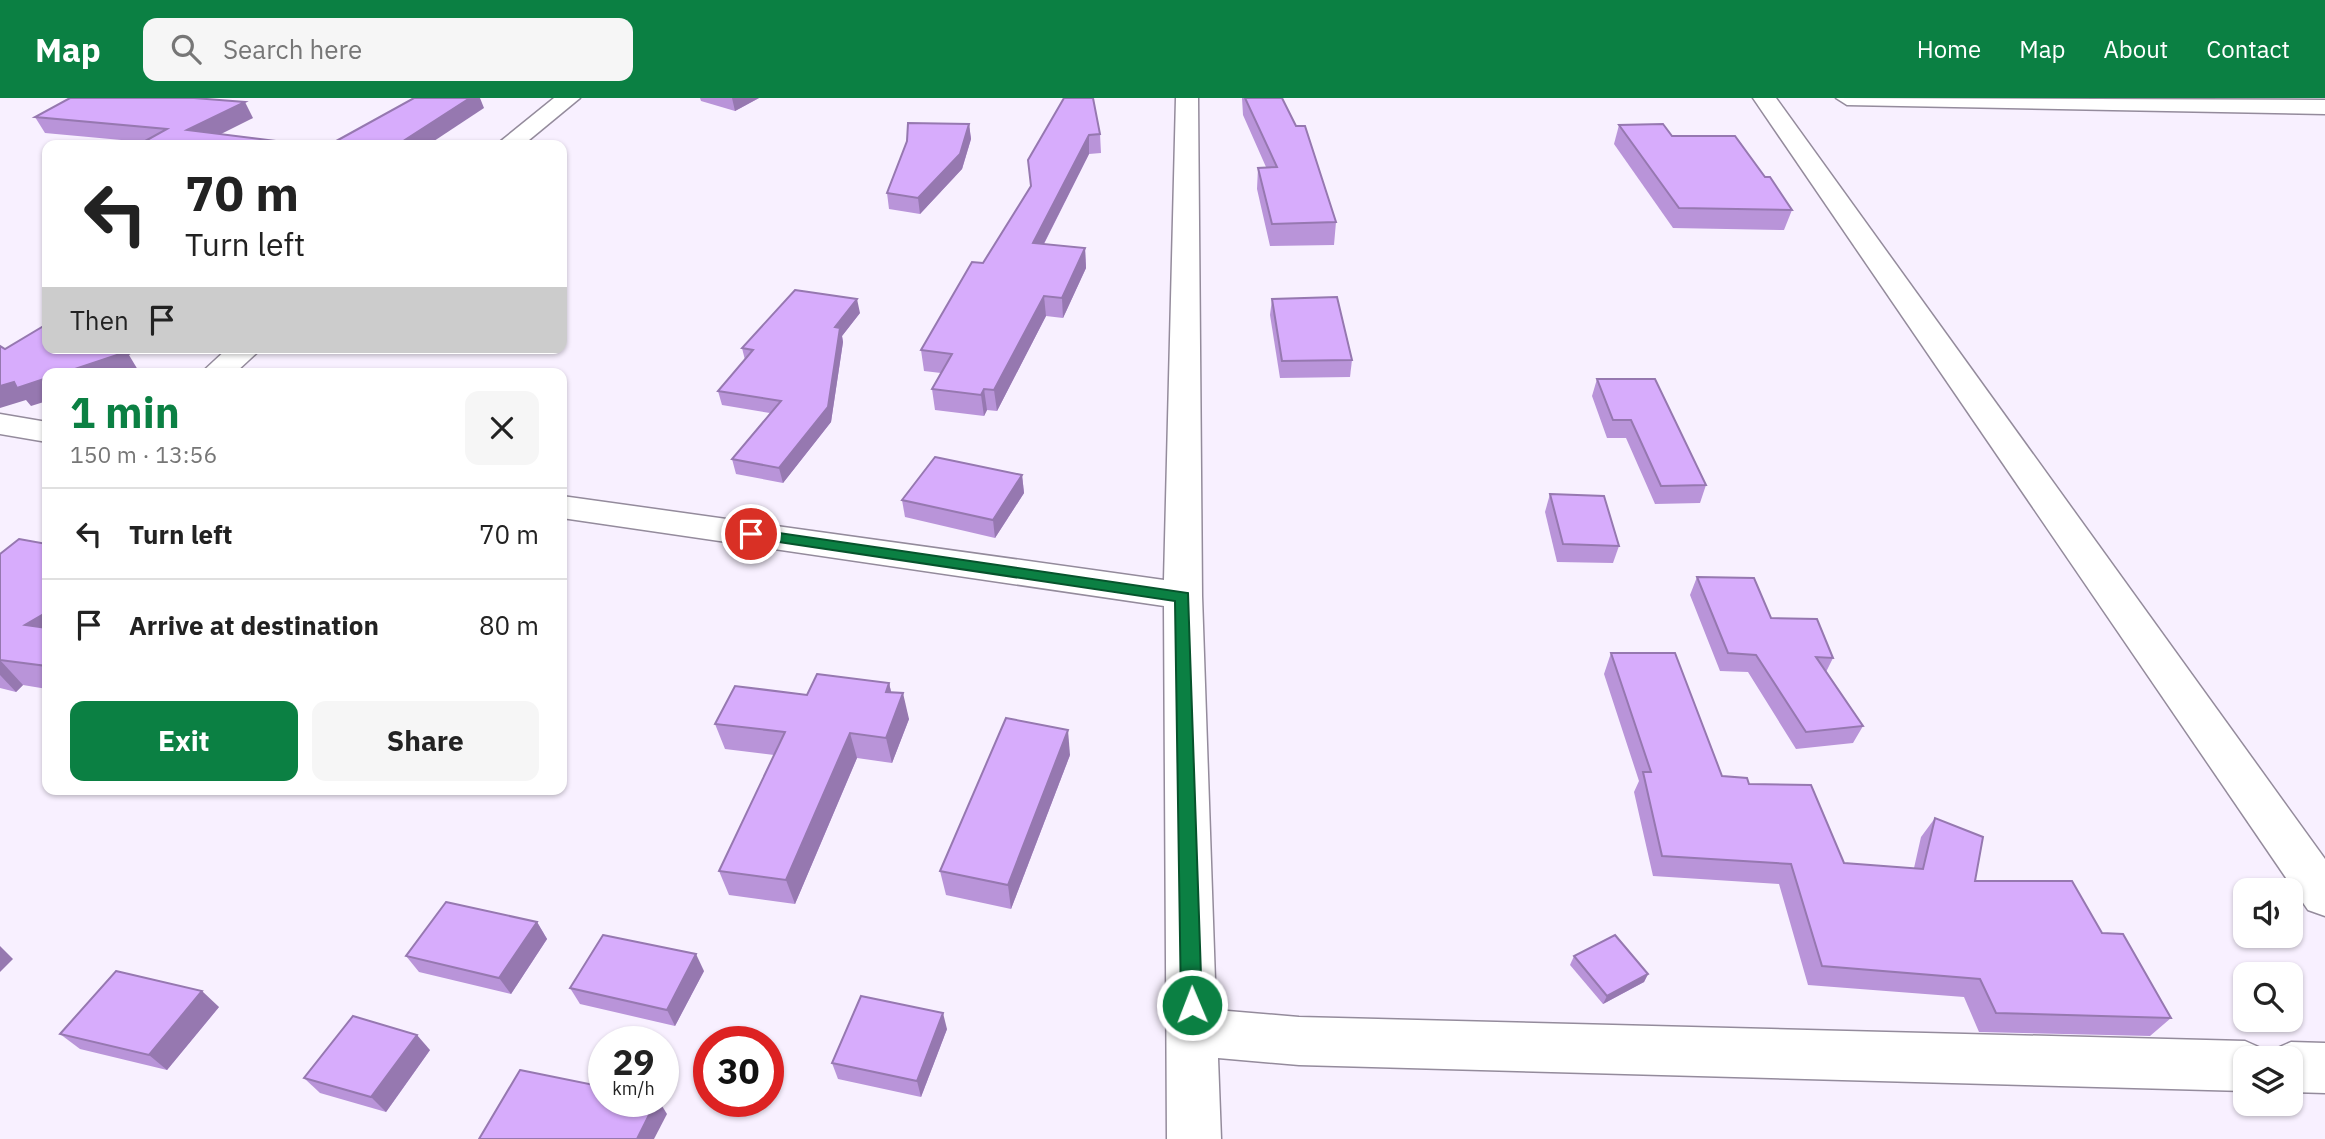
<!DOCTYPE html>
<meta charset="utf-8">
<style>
body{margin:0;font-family:"IBM Plex Sans",sans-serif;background:#f6f6f6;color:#222;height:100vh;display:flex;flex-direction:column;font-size:26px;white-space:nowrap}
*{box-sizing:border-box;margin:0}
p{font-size:23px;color:#767676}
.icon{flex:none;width:38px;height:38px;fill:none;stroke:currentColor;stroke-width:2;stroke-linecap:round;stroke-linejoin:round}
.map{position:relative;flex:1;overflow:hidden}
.drawer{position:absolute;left:42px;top:270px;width:525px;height:427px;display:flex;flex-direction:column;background:#fff;border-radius:14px;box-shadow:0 2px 5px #0004}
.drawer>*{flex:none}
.guide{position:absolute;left:42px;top:42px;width:525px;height:214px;border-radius:14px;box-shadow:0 2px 5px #0004;background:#fff;color:#222;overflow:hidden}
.tools{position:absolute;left:2233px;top:780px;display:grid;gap:14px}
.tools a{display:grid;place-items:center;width:70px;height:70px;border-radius:14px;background:#fff;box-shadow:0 2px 5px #0004;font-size:35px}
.speed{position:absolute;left:588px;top:928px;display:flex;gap:14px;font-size:35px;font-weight:700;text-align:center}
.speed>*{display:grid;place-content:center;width:91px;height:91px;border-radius:50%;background:#fff;box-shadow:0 2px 5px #0004;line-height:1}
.speed small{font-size:18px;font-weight:400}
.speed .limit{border:10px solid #d22;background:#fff;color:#111}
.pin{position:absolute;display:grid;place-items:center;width:60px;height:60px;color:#fff;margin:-30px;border:4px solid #fff;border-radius:50%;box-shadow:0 2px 7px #0007}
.me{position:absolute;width:77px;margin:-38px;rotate:359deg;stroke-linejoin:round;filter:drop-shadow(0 0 5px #0008)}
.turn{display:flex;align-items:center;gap:24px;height:147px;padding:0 28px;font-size:32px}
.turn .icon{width:91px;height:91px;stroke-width:2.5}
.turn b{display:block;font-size:49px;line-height:60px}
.then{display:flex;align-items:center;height:66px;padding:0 28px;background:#0003;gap:14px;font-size:26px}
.round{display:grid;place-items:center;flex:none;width:74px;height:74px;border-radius:14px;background:#f6f6f6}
.overview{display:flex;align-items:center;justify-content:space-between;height:119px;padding:0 28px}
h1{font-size:42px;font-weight:700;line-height:52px;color:#0b8043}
.button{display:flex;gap:14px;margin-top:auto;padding:14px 28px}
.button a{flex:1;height:80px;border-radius:14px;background:#0b8043;color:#fff;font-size:28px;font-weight:700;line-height:80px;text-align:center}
.button a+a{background:#f6f6f6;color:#222}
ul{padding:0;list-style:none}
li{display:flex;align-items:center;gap:21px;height:91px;padding:0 28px;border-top:2px solid #e0e0e0}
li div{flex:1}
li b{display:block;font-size:26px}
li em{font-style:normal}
header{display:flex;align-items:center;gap:42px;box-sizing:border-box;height:98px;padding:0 35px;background:#0b8043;color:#fff}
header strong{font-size:33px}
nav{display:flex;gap:38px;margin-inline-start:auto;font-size:24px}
.search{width:490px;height:63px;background:#f6f6f6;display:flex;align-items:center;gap:18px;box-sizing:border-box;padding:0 24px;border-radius:14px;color:#767676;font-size:26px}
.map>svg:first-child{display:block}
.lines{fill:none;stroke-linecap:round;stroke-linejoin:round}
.street-casing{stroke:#948b9c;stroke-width:3}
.street{fill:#fff;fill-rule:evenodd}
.wall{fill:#b994d9}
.shaded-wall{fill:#9678b0}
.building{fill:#d7acfc;stroke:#9678b0;stroke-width:2}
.route{fill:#0b8043;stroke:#07532c;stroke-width:2}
</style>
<header>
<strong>Map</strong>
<div class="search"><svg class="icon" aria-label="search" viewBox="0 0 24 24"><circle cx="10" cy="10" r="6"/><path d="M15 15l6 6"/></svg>Search here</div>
<nav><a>Home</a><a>Map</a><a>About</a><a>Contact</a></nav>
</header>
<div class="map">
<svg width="2325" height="1041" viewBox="0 0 2325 1041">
<rect width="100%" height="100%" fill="#f8f0ff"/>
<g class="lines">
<g class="street-casing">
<g id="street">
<path d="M 554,0 L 580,0 L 523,47 L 496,47 Z"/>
<path d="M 1176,0 L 1198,0 L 1202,498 L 1216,912 L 1299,919 L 2245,943 L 2263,951 L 2268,961 L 2245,961 L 2245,993 L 1299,967 L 1218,960 L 1221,1041 L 1167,1041 L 1164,508 L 562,420 L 562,398 L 1164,482 Z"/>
<path d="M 1753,0 L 1776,0 L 2325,761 L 2325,818 L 2308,812 Z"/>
<path d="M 1836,0 L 2325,2 L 2325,16 L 1847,7 Z"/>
<path d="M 228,250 L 262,250 L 235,275 L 201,275 Z"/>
<path d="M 0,316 L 47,324 L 47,344 L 0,336 Z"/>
<path d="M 2291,944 L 2325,945 L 2325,995 L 2291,994 L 2291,961 L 2269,961 L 2273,952 Z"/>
</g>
</g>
<use href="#street" class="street"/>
</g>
<g class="wall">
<path d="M 700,0 L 759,0 L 735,13 L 701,3 Z"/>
<path d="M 1064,0 L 1100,36 L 1101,55 L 1089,56 L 1044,146 L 1085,150 L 1086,170 L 1063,220 L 1046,218 L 997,313 L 987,312 L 984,318 L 935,312 L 932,291 L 941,275 L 924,273 L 921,252 L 983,165 L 1031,89 Z"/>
<path d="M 1242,0 L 1282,0 L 1336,124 L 1334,147 L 1270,148 L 1257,91 L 1258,70 L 1266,69 L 1243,17 Z"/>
<path d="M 35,19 L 253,20 L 143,44 L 45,35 Z"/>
<path d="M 969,26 L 971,41 L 962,71 L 920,116 L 889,111 L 887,95 Z"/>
<path d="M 1619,27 L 1672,38 L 1765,79 L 1792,112 L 1784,132 L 1673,130 L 1614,46 Z"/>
<path d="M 1272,201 L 1352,262 L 1350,279 L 1280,280 L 1270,217 Z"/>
<path d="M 860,215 L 842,238 L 843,244 L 831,324 L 783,385 L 736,376 L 732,361 L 770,315 L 722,307 L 718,293 L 745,262 L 742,250 Z"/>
<path d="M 1597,281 L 1706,387 L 1700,405 L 1655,406 L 1626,340 L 1607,340 L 1592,298 Z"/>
<path d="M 1022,377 L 1024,395 L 995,440 L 905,419 L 902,402 Z"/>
<path d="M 1550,396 L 1619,448 L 1613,465 L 1557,464 L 1545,414 Z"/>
<path d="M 47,446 L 47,591 L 23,587 L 16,594 L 0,590 L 0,456 Z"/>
<path d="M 1697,479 L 1771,520 L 1833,560 L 1826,574 L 1863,628 L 1853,645 L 1796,651 L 1748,574 L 1720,573 L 1690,497 Z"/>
<path d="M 1611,555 L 1722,678 L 1749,686 L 1844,765 L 1914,770 L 1921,739 L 1935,720 L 1975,783 L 2102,835 L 2171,920 L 2150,938 L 1979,934 L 1964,899 L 1808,887 L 1779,786 L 1653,778 L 1634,694 L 1639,683 L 1604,576 Z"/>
<path d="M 889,585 L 891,594 L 909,621 L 892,665 L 857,660 L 795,806 L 729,797 L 719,773 L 774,657 L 725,651 L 715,626 L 807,597 Z"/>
<path d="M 1070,657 L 1011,811 L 946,797 L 940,773 Z"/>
<path d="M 537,824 L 547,841 L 511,896 L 419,874 L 406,858 Z"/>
<path d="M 1574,858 L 1648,876 L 1644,884 L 1603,906 L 1570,867 Z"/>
<path d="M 704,873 L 675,928 L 580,906 L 570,890 Z"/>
<path d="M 219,909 L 167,972 L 80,951 L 60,936 Z"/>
<path d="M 947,931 L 921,999 L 838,981 L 832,965 Z"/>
<path d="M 430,952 L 386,1014 L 320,995 L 304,980 Z"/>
</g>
<g class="shaded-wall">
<path d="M 470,0 L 480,0 L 484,10 L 428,47 L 397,47 Z"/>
<path d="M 732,0 L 759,0 L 735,13 Z"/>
<path d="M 245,4 L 253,20 L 199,47 L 187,32 Z"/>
<path d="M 969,26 L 971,41 L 962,71 L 920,116 L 918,100 Z"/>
<path d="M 1089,37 L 1089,56 L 1034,165 L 1033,145 Z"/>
<path d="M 1085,150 L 1086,170 L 1063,220 L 1062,200 Z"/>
<path d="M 1044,198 L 1046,218 L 997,313 L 994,292 Z"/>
<path d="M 857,201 L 860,215 L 842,238 L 843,244 L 831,324 L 783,385 L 779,370 L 835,229 Z"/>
<path d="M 124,250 L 141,250 L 129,257 L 138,272 L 129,275 L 63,275 Z"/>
<path d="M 47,280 L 47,303 L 31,308 L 26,302 L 0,310 L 0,288 L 14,284 Z"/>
<path d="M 984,291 L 987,312 L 984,318 L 981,297 Z"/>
<path d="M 1022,377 L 1024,395 L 995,440 L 993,422 Z"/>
<path d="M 47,514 L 47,552 L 25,527 Z"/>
<path d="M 0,562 L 23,587 L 16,594 L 0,577 Z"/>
<path d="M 889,585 L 895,610 L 886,594 Z"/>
<path d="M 903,595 L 909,621 L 892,665 L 886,640 Z"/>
<path d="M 1068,632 L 1070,657 L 1011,811 L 1008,787 Z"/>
<path d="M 850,635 L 857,660 L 795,806 L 786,782 Z"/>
<path d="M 537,824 L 547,841 L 511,896 L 499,880 Z"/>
<path d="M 0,848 L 13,861 L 0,874 Z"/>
<path d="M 696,856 L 704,873 L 675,928 L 667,912 Z"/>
<path d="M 1648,876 L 1644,884 L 1603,906 L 1607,898 Z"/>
<path d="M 202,893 L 219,909 L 167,972 L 149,957 Z"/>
<path d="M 943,915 L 947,931 L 921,999 L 917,983 Z"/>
<path d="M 417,937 L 430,952 L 386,1014 L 371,999 Z"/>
<path d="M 656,1003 L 659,1003 L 667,1016 L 654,1041 L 637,1041 Z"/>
</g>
<g class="building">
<path d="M 70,0 L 194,0 L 245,4 L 187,32 L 308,47 L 138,47 L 167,31 L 35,19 Z"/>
<path d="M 414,0 L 470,0 L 397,47 L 329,47 Z"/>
<path d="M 1064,0 L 1093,0 L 1100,36 L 1089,37 L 1033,145 L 1085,150 L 1062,200 L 1044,198 L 994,292 L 984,291 L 981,297 L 932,291 L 952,256 L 921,252 L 972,164 L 983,165 L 1031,88 L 1028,62 Z"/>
<path d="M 1245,0 L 1282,0 L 1296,28 L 1305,28 L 1336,124 L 1272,126 L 1258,70 L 1277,69 Z"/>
<path d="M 908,25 L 969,26 L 960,56 L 918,100 L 887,95 L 907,43 Z"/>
<path d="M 1663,26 L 1672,38 L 1735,38 L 1765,79 L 1770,79 L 1792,112 L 1679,110 L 1619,27 Z"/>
<path d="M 795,192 L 857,201 L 835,229 L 840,230 L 828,309 L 779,370 L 732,361 L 781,303 L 718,293 L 753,252 L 742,250 Z"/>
<path d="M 1337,199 L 1352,262 L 1282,263 L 1272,201 Z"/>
<path d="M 47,226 L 47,250 L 124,250 L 126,254 L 63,275 L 47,275 L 47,280 L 17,290 L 14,284 L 0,288 L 0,248 L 5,251 Z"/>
<path d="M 1597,281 L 1655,281 L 1706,387 L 1661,388 L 1631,322 L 1613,322 Z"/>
<path d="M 935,359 L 1022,377 L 993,422 L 902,402 Z"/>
<path d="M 1550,396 L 1604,398 L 1619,448 L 1563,446 Z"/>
<path d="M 19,441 L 47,446 L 47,514 L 25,527 L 47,530 L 47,568 L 0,562 L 0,456 Z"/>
<path d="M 1697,479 L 1754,480 L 1771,520 L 1817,521 L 1833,560 L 1816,559 L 1863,628 L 1806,634 L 1756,557 L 1728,555 Z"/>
<path d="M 1611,555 L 1675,555 L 1722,678 L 1747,680 L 1749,686 L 1811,687 L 1844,765 L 1923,771 L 1935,720 L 1983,739 L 1975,783 L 2072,783 L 2102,835 L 2123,836 L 2171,920 L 1996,915 L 1980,881 L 1822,868 L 1791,766 L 1662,758 L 1643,674 L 1651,674 Z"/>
<path d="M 817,576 L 889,585 L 886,594 L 903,595 L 886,640 L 850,635 L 786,782 L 719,773 L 785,634 L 715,626 L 735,588 L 807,597 Z"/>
<path d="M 1006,620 L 1068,632 L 1008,787 L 940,773 Z"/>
<path d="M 446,804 L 537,824 L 499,880 L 406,858 Z"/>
<path d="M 603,837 L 696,856 L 667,912 L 570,890 Z"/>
<path d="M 1615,837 L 1648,876 L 1607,898 L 1574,858 Z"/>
<path d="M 116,873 L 202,893 L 149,957 L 60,936 Z"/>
<path d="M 861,898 L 943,915 L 917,983 L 832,965 Z"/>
<path d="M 353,918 L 417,937 L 371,999 L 304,980 Z"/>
<path d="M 520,972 L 604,989 L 604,1003 L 656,1003 L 637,1041 L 479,1041 Z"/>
</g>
<path class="route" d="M 751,431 L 1188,495 L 1202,907 L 1199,914 L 1192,917 L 1184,914 L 1181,907 L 1175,503 L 745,439 L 743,436 Z"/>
</svg>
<div class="tools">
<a><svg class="icon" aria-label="sound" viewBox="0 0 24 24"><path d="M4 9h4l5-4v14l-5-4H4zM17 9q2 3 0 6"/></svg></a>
<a><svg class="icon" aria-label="search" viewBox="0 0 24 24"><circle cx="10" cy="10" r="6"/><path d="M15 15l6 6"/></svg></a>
<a><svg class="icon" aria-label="layers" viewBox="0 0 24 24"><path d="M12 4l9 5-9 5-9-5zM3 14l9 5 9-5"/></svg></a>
</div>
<div class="speed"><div>29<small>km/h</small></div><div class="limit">30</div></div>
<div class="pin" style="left:751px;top:436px;background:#d93025"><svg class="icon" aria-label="arrive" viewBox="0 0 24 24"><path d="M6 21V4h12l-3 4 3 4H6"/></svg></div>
<svg class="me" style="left:1192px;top:907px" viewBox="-20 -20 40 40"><circle r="17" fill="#0b8043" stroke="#fff" stroke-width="3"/><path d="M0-11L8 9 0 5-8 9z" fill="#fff"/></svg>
<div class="guide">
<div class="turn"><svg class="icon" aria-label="left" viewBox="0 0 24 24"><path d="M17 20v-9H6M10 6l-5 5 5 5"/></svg><div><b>70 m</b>Turn left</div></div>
<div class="then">Then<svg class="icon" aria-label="arrive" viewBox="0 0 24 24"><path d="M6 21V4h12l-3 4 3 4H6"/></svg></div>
</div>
<section class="drawer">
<div class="overview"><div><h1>1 min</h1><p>150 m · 13:56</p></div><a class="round"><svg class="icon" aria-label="close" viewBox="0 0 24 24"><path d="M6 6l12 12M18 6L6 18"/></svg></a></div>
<ul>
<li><svg class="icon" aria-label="left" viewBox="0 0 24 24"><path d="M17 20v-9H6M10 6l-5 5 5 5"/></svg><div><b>Turn left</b></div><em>70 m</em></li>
<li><svg class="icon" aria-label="arrive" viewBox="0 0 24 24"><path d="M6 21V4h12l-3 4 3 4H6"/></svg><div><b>Arrive at destination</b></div><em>80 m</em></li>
</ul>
<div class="button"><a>Exit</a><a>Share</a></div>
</section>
</div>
